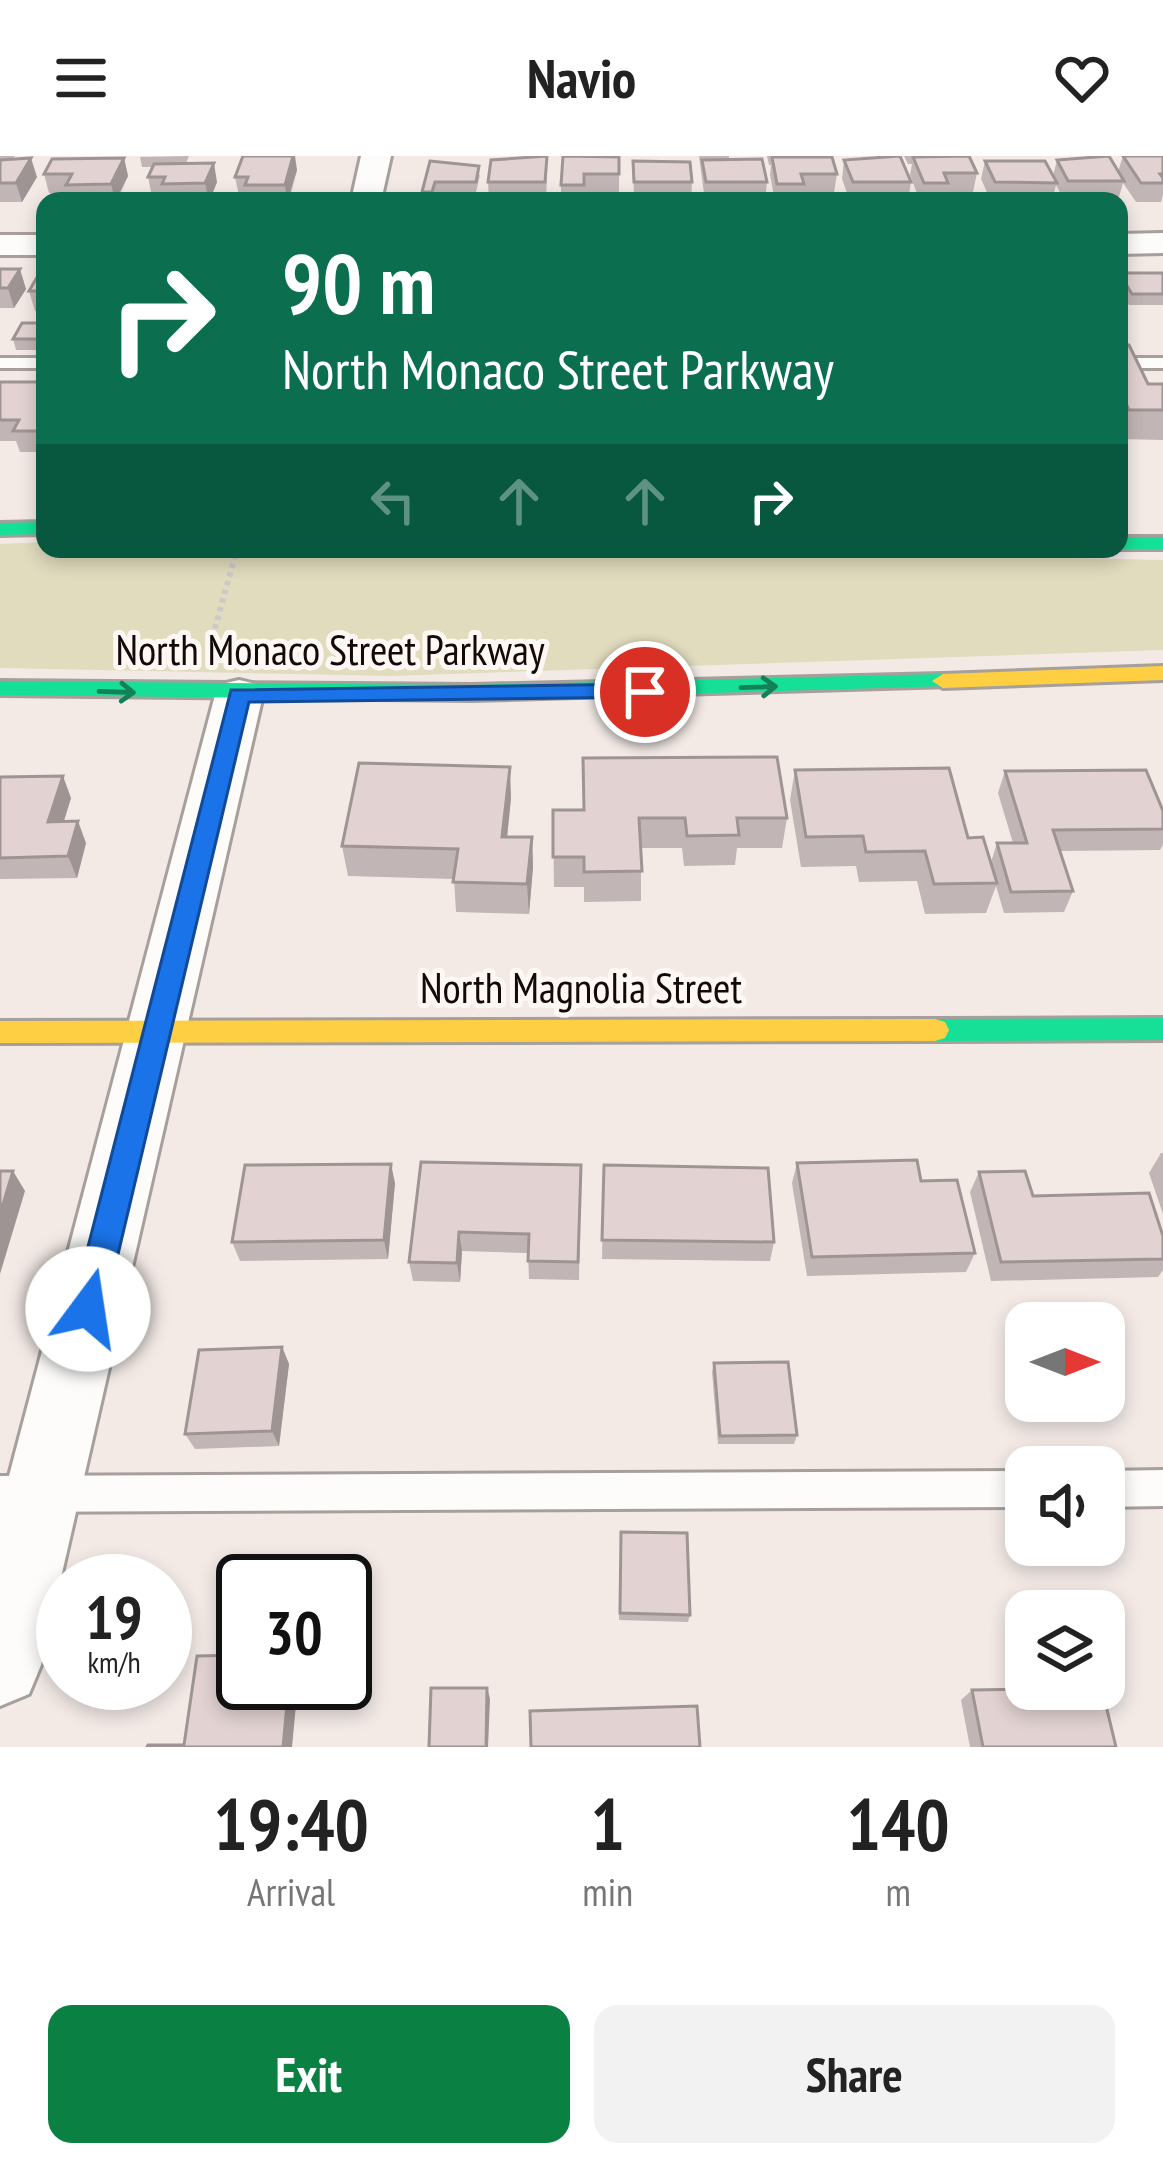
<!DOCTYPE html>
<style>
body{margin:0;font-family:"PT Sans Narrow",sans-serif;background:#f2f2f2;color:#222;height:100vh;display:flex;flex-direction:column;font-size:45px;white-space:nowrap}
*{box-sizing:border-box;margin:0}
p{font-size:39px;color:#767676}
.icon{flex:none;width:66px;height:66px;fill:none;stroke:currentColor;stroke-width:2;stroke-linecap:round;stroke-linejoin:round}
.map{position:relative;height:1591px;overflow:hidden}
.details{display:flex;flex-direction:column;background:#fff;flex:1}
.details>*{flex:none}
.guide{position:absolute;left:36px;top:36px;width:1092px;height:366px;border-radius:24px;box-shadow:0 6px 18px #0003;background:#0b6e4f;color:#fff;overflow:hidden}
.needle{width:78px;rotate:90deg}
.controls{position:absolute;left:1005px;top:1146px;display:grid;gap:24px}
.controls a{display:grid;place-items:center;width:120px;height:120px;border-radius:24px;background:#fff;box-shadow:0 6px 18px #0003;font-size:60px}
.speed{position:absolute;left:36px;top:1398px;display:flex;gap:24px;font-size:60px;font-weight:700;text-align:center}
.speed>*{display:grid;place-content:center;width:156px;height:156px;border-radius:50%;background:#fff;box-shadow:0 6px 18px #0003;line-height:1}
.speed small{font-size:30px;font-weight:400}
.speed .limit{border:6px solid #111;border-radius:18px;background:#fff;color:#111}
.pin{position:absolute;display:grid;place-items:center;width:102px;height:102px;color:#fff;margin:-51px;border:6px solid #fff;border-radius:50%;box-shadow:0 3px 12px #0007}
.me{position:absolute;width:132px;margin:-66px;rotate:14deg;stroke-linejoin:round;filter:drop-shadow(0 0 9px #0008)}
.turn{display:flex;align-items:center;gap:42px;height:252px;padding:0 48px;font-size:54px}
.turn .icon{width:156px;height:156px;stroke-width:2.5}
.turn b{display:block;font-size:84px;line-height:102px}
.lanes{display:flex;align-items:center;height:114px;padding:0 48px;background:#0003;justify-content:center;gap:60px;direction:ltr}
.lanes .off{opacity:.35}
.eta{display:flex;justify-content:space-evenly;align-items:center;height:204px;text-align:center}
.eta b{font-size:72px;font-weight:700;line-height:84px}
.cta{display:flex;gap:24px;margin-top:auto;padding:24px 48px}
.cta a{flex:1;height:138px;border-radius:24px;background:#0b8043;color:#fff;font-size:48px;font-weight:700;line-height:138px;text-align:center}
.cta a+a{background:#f2f2f2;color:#222}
header{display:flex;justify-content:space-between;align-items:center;height:156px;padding:0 48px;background:#fff;font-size:54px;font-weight:700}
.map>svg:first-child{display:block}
.green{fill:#e1dcbe}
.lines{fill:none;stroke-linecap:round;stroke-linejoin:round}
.lane-casing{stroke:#a69f9c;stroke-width:6}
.street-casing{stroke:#a69f9c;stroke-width:6}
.fast-casing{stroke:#a69f9c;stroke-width:6}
.slow-casing{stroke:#a69f9c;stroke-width:6}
.path{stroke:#ccc9c8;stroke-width:6;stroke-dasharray:4.5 4.5;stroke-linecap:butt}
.lane{fill:#fdfcfb;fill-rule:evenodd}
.street{fill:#fdfcfb;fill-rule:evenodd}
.fast{fill:#16e098;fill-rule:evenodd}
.slow{fill:#ffcf43;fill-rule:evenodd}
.wall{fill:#c2b5b5}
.shaded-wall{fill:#9e9493}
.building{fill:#e2d3d2;stroke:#9e9493;stroke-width:3}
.oneway{stroke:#138058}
.route{fill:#1a73e8;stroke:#114b97;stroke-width:3}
.labels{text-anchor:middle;stroke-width:10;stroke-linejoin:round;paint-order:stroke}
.street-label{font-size:42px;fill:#100b09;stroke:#fef7f4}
</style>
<header><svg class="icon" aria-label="menu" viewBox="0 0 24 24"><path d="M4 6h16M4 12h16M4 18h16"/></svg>Navio<svg class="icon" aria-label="heart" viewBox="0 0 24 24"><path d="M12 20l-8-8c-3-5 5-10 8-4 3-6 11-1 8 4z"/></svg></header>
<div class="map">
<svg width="1163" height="1591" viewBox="0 0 1163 1591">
<rect width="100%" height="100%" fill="#f3eae6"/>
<path class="green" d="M 45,386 L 45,393 L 678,393 L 1163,404 L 1163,494 L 391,520 L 0,512 L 0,388 Z"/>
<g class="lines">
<g class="lane-casing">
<g id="lane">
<rect x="0" y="202" width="45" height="10"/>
<rect x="1119" y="202" width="44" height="10"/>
<path d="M 1163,1314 L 1163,1350 L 1104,1351 L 1104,1315 Z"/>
<path d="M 1026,1315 L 1026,1351 L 0,1356 L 0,1320 Z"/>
</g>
</g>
<g class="street-casing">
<g id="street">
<path d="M 361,0 L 391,0 L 381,45 L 351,45 Z"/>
<path d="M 1163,77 L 1163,97 L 1119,98 L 1119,78 Z"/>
<rect x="0" y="79" width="45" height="20"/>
<path d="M 239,524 L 256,528 L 263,539 L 41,1509 L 29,1538 L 0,1550 L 0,1354 L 215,539 L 222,528 Z"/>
</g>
</g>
<g class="fast-casing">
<g id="fast">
<path d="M 45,366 L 45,378 L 0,379 L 0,367 Z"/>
<rect x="1119" y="381" width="44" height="12"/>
<path d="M 943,518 L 951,520 L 951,530 L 472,544 L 0,539 L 0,525 L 472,529 Z"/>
<path d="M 1163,862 L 1163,884 L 935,885 L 925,882 L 921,874 L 925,866 L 935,863 Z"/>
</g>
</g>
<g class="slow-casing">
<g id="slow">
<path d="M 1163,510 L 1163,524 L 943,532 L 932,525 L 943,518 Z"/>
<path d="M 935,863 L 945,866 L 949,874 L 945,882 L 935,885 L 0,887 L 0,865 Z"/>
</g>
</g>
<path class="path" d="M 210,490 L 237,393"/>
<use href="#lane" class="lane"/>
<use href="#street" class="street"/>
<use href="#fast" class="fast"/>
<use href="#slow" class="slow"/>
</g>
<g class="wall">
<path d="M 0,0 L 15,0 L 13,3 L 37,21 L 22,46 L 0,46 Z"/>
<path d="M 189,0 L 186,7 L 217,26 L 210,45 L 166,45 L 165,40 L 152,40 L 148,21 L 153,11 L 142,11 L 140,1 Z"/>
<path d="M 699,0 L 729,0 L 729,4 L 767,26 L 765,45 L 705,45 Z"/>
<path d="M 767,0 L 832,1 L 837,18 L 834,37 L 803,36 L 802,45 L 775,45 L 770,19 L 771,9 L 769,9 Z"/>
<path d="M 904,0 L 969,0 L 977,17 L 973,36 L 946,36 L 944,45 L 920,45 L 910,19 L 912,8 L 908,8 Z"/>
<path d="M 1123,0 L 1163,0 L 1163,39 L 1161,46 L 1136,46 L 1123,27 L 1118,44 L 1064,44 L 1056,29 L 1052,45 L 991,45 L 981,23 L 985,5 L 1053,20 L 1057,4 L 1118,16 Z"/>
<path d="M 619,1 L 619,37 L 584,37 L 584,45 L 561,45 L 561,29 Z"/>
<path d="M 124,2 L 128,20 L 117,45 L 70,45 L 68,37 L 49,37 L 44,18 Z"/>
<path d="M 844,4 L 911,26 L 908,45 L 850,45 L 842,23 Z"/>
<path d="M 430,5 L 480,19 L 476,36 L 436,36 L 433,45 L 422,45 L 422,36 Z"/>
<path d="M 633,5 L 692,26 L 691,45 L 634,45 Z"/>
<path d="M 297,14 L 289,45 L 248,45 L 247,40 L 239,40 L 235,21 Z"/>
<path d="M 547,19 L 546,45 L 489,45 L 488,26 Z"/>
<path d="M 0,113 L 26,133 L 14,152 L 0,152 Z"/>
<path d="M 1119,117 L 1163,117 L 1163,149 L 1129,149 L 1119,132 Z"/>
<path d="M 45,118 L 45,155 L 35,155 L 29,135 Z"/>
<path d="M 45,167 L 45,194 L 16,194 L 13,183 Z"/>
<path d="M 1119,189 L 1148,228 L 1162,228 L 1163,225 L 1163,284 L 1120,283 Z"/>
<path d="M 0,226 L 45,226 L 45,296 L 20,296 L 16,285 L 0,285 Z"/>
<path d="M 795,614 L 968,682 L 991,706 L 997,687 L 1013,687 L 998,637 L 1005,615 L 1163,655 L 1163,689 L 1160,694 L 1060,695 L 1073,735 L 1064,756 L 1004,757 L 996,730 L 986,757 L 925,758 L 917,725 L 859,726 L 856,710 L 801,711 L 790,644 Z"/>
<path d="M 0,621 L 71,642 L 64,665 L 86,687 L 77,722 L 0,723 Z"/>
<path d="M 511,642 L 507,681 L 532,681 L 533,711 L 529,758 L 456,756 L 454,723 L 348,720 L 342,690 Z"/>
<path d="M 553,654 L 787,662 L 782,692 L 737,692 L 735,709 L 684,710 L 682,692 L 641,692 L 641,745 L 584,746 L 584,731 L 554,731 Z"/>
<path d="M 1161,997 L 1163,997 L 1163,1058 L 1149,1017 Z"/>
<path d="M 421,1006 L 581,1009 L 579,1124 L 529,1123 L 528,1097 L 462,1095 L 460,1126 L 413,1125 L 409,1106 Z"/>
<path d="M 797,1007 L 921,1025 L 975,1097 L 966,1116 L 807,1120 L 792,1027 Z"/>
<path d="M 604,1009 L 774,1086 L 770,1105 L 602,1103 Z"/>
<path d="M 979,1016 L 1033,1040 L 1163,1080 L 1163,1114 L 1158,1121 L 991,1125 L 970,1036 Z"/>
<path d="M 395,1027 L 388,1103 L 240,1105 L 232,1086 Z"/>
<path d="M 282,1191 L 289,1208 L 279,1290 L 195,1293 L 185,1278 Z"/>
<path d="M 714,1207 L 797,1279 L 794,1288 L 718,1288 L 712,1216 Z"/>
<path d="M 621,1376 L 690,1459 L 688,1466 L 619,1464 Z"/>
<path d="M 972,1534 L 1116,1591 L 970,1591 L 961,1544 Z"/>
</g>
<g class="shaded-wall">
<path d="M 293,0 L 295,0 L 297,14 L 287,45 L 285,29 Z"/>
<path d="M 31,2 L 37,21 L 22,46 L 16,27 Z"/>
<path d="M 124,2 L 128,20 L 115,45 L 111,28 Z"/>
<path d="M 214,7 L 217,26 L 209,45 L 205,27 Z"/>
<path d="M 20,113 L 26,133 L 14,152 L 8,132 Z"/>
<path d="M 510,611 L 511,642 L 504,711 L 502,681 Z"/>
<path d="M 63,620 L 71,642 L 57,687 L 48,666 Z"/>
<path d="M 78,665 L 86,687 L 77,722 L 68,700 Z"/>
<path d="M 532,681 L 533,711 L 529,758 L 527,728 Z"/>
<path d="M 391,1008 L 395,1027 L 388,1103 L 384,1084 Z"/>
<path d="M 13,1015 L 25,1035 L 0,1118 L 0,1058 Z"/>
<path d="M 459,1076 L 462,1095 L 460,1126 L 457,1107 Z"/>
<path d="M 282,1191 L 289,1208 L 279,1290 L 272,1275 Z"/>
<path d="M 289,1527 L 298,1527 L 292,1591 L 283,1591 Z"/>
<path d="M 487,1532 L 490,1543 L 488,1591 L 486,1591 Z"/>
</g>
<g class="building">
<path d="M 243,0 L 293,0 L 285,29 L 245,29 L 248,21 L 235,21 Z"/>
<path d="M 547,0 L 545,26 L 488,26 L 491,4 Z"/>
<path d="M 563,0 L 619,1 L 619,18 L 584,18 L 584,29 L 561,29 Z"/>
<path d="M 900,0 L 911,26 L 853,26 L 844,4 Z"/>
<path d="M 969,0 L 977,17 L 944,17 L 948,27 L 924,27 L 913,1 Z"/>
<path d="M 1109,0 L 1124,25 L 1068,25 L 1057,4 Z"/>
<path d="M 1123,0 L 1163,0 L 1163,18 L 1160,18 L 1163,22 L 1163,27 L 1141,27 Z"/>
<path d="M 772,1 L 832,1 L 837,18 L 801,18 L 804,28 L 777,28 Z"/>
<path d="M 31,2 L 16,27 L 0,27 L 0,4 Z"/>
<path d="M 124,2 L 111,28 L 66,29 L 72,18 L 44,18 L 52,3 Z"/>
<path d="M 762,3 L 767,26 L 706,26 L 702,4 Z"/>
<path d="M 430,5 L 479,10 L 476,26 L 435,26 L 432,36 L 422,36 Z"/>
<path d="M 633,5 L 690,6 L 692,26 L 634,26 Z"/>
<path d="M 985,5 L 1045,5 L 1057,27 L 995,26 Z"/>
<path d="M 214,7 L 205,27 L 162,28 L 165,21 L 148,21 L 154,8 Z"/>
<path d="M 0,113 L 20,113 L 8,132 L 0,132 Z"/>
<path d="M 1119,117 L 1163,117 L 1163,138 L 1132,138 Z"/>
<path d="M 39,118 L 45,118 L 45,135 L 29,135 Z"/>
<path d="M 22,167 L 45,167 L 45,183 L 13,183 Z"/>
<path d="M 1119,189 L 1129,189 L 1148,228 L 1163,228 L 1163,254 L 1129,254 L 1119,232 Z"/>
<path d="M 0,226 L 45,226 L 45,275 L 13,275 L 19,264 L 0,264 Z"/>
<path d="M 777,601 L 787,662 L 737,662 L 739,679 L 687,680 L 685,662 L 639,662 L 642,715 L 584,716 L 584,701 L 553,701 L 553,654 L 584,654 L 583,602 Z"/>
<path d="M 359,607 L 510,611 L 502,681 L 532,681 L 527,728 L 453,726 L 458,693 L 342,690 Z"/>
<path d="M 949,612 L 968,682 L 983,681 L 997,727 L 934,728 L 925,695 L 866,696 L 863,680 L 806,681 L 795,614 Z"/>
<path d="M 1146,614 L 1163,655 L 1163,673 L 1053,674 L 1073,735 L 1011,736 L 997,687 L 1027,687 L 1005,615 Z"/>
<path d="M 63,620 L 48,666 L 78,665 L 68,700 L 0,702 L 0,621 Z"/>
<path d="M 917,1004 L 921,1025 L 957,1024 L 975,1097 L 812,1101 L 797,1007 Z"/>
<path d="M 421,1006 L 581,1009 L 578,1106 L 528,1105 L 529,1078 L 459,1076 L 457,1107 L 409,1106 Z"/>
<path d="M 391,1008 L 384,1084 L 232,1086 L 245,1009 Z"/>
<path d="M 604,1009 L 768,1012 L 774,1086 L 602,1084 Z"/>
<path d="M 0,1015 L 13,1015 L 0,1058 Z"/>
<path d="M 1025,1015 L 1033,1040 L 1149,1037 L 1163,1080 L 1163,1103 L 1001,1106 L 979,1016 Z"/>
<path d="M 282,1191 L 272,1275 L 185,1278 L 199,1194 Z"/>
<path d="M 788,1206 L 797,1279 L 720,1280 L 714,1207 Z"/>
<path d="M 621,1376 L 687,1377 L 690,1459 L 620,1457 Z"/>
<path d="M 243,1499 L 243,1527 L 289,1527 L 283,1591 L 147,1591 L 148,1589 L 184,1589 L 197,1500 Z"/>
<path d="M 431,1532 L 487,1532 L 486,1591 L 429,1591 Z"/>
<path d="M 1026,1533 L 1102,1533 L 1116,1591 L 983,1591 L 972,1534 Z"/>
<path d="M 697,1550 L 700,1591 L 531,1591 L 530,1555 Z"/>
</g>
<defs><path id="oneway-shaft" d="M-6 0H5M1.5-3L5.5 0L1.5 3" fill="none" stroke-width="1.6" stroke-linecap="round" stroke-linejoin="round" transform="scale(3)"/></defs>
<g class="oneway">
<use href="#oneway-shaft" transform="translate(759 531) rotate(-2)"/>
<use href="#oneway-shaft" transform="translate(117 536) rotate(2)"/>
</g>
<path class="route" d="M 645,528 L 653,530 L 653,541 L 249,546 L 105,1153 L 100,1164 L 88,1168 L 76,1164 L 72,1153 L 231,534 Z"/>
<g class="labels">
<g class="street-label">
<text x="330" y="509">North Monaco Street Parkway</text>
<text x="581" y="847">North Magnolia Street</text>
</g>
</g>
</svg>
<div class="controls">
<a><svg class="needle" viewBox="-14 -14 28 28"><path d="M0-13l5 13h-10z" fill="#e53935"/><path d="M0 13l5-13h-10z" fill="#767676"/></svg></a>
<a><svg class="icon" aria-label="sound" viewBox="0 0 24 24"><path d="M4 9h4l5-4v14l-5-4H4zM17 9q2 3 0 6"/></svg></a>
<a><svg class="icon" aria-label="layers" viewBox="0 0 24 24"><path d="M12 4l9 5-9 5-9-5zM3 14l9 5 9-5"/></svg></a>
</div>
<div class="speed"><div>19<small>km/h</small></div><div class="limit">30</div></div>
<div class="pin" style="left:645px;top:536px;background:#d93025"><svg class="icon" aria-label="arrive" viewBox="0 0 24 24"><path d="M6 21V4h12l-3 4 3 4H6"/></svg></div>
<svg class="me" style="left:88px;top:1153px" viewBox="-20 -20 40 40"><circle r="19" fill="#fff"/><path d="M0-13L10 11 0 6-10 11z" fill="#1a73e8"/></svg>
<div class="guide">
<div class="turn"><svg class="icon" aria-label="right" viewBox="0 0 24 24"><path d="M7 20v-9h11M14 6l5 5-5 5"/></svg><div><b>90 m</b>North Monaco Street Parkway</div></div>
<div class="lanes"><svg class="icon off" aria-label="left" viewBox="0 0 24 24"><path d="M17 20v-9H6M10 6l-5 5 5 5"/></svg><svg class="icon off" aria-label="ahead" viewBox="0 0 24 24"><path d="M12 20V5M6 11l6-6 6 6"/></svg><svg class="icon off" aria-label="ahead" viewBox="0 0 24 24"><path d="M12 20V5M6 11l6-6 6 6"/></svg><svg class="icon" aria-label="right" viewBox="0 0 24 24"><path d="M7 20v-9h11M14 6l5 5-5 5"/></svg></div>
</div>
</div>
<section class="details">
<div class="eta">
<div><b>19:40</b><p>Arrival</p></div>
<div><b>1</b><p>min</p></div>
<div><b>140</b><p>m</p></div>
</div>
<div class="cta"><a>Exit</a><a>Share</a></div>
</section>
